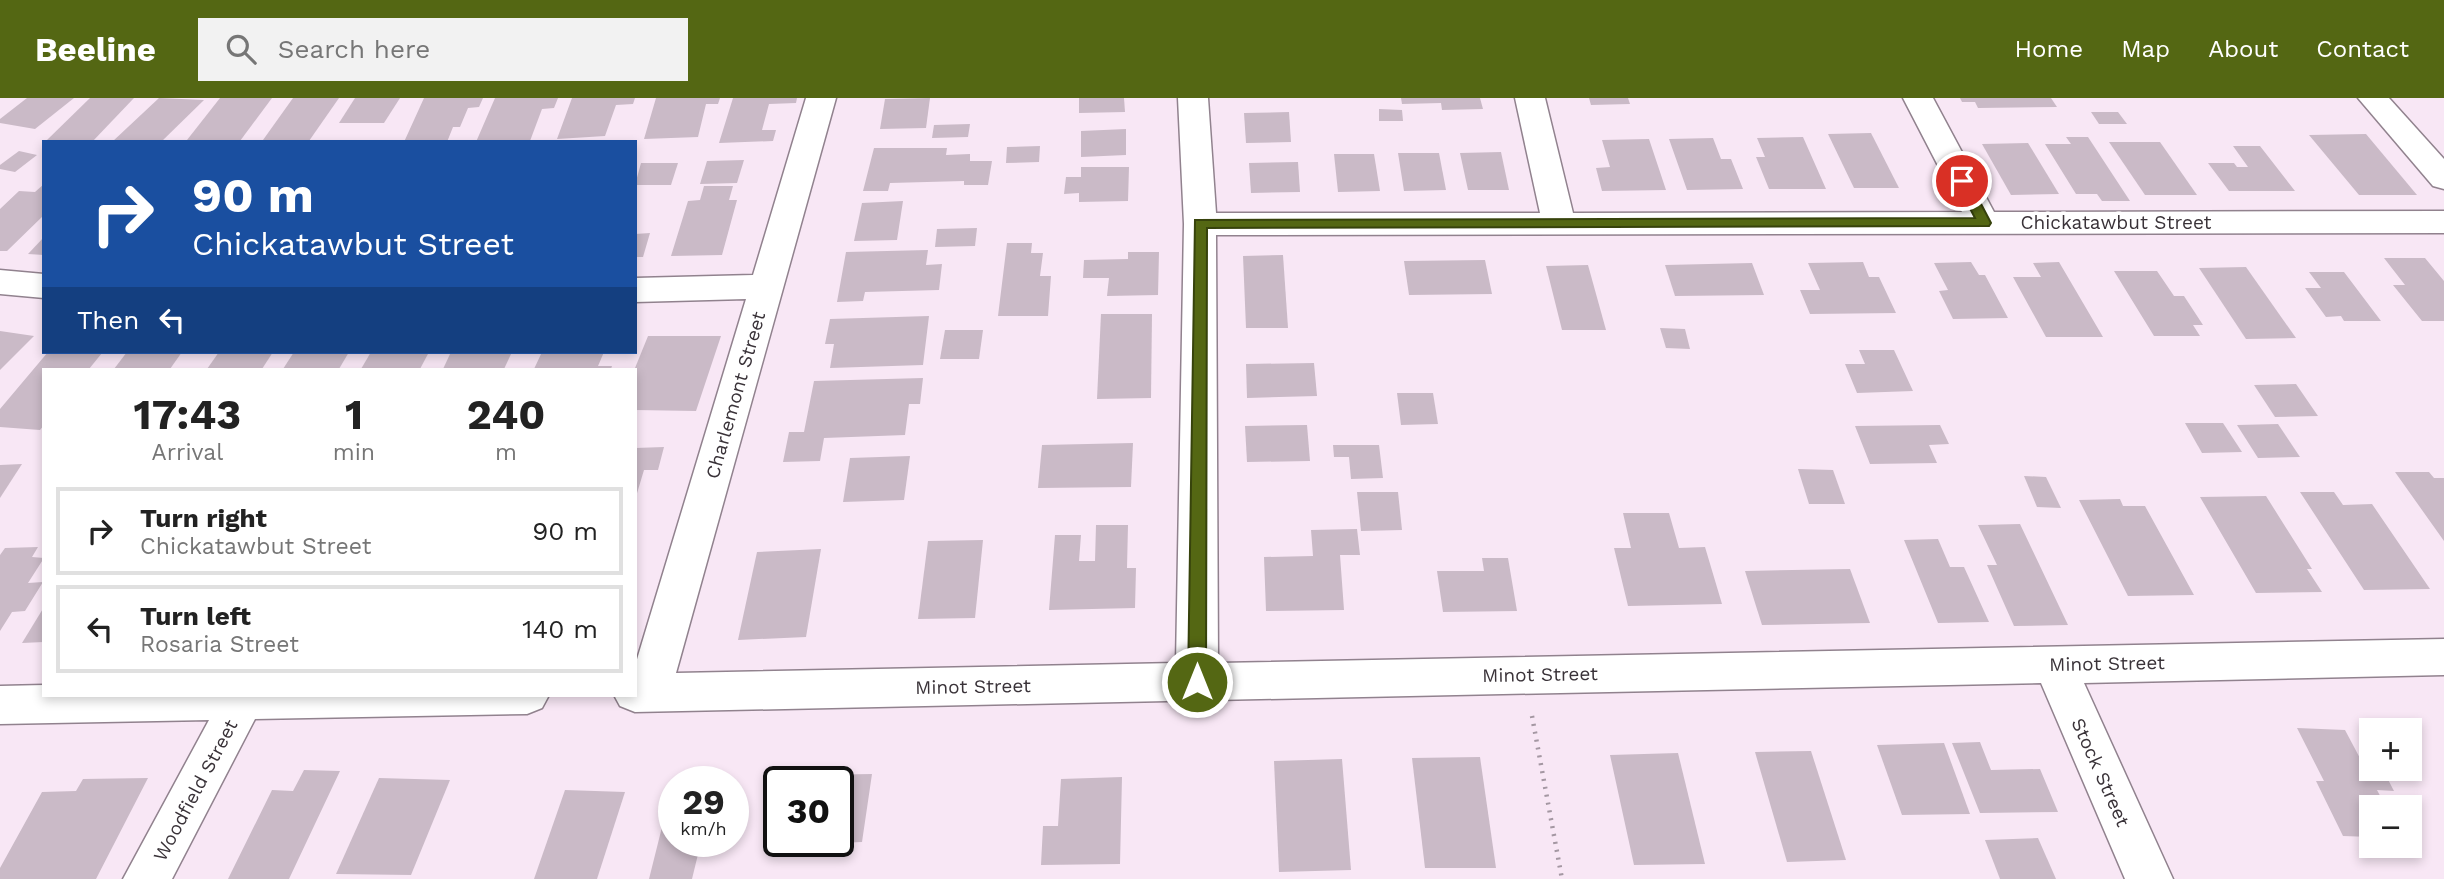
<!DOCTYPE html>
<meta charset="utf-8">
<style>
body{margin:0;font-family:"Work Sans",sans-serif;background:#f2f2f2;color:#222;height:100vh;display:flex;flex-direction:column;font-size:26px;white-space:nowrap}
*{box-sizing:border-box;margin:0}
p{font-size:23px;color:#767676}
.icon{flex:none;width:38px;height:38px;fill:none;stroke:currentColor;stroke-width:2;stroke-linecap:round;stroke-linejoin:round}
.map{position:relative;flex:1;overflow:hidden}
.sheet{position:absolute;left:42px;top:270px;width:595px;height:329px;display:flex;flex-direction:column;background:#fff;border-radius:0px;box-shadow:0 4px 10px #0003}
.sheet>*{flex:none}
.guide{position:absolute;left:42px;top:42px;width:595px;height:214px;border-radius:0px;box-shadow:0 4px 10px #0003;background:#1a4fa0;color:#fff;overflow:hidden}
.tools{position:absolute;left:2359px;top:620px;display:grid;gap:14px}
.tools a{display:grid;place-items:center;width:63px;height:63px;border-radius:0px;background:#fff;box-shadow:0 4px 10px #0003;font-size:35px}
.speed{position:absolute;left:658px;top:668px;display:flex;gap:14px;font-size:35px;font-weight:700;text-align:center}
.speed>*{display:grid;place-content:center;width:91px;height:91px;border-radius:50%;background:#fff;box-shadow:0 4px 10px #0003;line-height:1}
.speed small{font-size:18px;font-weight:400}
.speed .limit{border:4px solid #111;border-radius:10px;background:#fff;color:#111}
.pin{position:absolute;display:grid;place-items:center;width:60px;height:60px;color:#fff;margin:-30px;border:4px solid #fff;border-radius:50%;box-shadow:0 2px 7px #0007}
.me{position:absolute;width:77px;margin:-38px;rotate:0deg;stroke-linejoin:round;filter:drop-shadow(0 0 5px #0008)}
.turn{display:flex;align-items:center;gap:24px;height:147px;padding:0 35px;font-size:32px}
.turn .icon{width:91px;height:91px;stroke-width:2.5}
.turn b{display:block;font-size:49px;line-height:60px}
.then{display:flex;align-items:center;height:66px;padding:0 35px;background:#0003;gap:14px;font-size:26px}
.eta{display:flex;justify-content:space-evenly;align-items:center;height:119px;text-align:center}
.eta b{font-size:42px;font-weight:700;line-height:49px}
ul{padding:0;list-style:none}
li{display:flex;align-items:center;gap:21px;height:88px;margin:0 14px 10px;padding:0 21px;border:4px solid #e0e0e0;border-radius:0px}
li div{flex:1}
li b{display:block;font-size:26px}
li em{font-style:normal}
header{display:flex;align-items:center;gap:42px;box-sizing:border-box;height:98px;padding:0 35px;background:#546713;color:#fff}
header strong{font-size:33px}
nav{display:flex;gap:38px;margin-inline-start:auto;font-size:24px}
.search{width:490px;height:63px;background:#f2f2f2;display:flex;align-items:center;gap:18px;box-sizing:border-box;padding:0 24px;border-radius:0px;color:#767676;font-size:26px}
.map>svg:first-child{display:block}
.building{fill:#cabac7}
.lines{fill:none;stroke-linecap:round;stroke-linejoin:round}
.minor-casing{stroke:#91828e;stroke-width:3}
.path{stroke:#a497a2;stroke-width:4.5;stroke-dasharray:2 6;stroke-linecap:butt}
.minor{fill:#fff;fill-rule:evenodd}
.route{fill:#546713;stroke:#37430c;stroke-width:2}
.labels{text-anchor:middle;stroke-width:7;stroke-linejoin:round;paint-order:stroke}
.street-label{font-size:19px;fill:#3a3339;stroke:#fff}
</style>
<header>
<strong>Beeline</strong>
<div class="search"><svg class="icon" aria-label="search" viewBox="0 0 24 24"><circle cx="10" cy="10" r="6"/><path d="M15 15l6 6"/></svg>Search here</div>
<nav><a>Home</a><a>Map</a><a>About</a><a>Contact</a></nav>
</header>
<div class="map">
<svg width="2444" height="781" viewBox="0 0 2444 781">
<rect width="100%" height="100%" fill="#f8e7f5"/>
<g class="building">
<path d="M 27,0 L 74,0 L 35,31 L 0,25 L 0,21 Z"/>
<path d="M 90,0 L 134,0 L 92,44 L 47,42 Z"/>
<path d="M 159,0 L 204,2 L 161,44 L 112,44 Z"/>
<path d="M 220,0 L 272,0 L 240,43 L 187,42 Z"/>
<path d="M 293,0 L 339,0 L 309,43 L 263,42 Z"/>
<path d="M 355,0 L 400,0 L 384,25 L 339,25 Z"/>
<path d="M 424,0 L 483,0 L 479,9 L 468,10 L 460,29 L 453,29 L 447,44 L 404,44 Z"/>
<path d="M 495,0 L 558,0 L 554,10 L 542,11 L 530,43 L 476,44 Z"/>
<path d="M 572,0 L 635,0 L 633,6 L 616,7 L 605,38 L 557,41 Z"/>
<path d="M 656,0 L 720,0 L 718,6 L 706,6 L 698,39 L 644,41 Z"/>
<path d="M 733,0 L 797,0 L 796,5 L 769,6 L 762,32 L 776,32 L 773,43 L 719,45 Z"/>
<path d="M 930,0 L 926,30 L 880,31 L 885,1 Z"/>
<path d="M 1079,0 L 1124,0 L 1125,14 L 1079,15 Z"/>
<path d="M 1401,0 L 1480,0 L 1483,11 L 1442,12 L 1441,5 L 1402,6 Z"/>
<path d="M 1589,0 L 1628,0 L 1630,6 L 1591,7 Z"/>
<path d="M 1960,0 L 2051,0 L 2057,9 L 1978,10 L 1975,4 L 1962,4 Z"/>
<path d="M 1379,11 L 1402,12 L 1403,23 L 1379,23 Z"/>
<path d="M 1289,14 L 1291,44 L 1246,45 L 1244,15 Z"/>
<path d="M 2091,14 L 2118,14 L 2127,26 L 2099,26 Z"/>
<path d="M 970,26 L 968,39 L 932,40 L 934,27 Z"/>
<path d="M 1126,31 L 1126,57 L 1081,59 L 1081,33 Z"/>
<path d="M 1871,35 L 1899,90 L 1854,90 L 1828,36 Z"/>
<path d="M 2366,36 L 2417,97 L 2359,97 L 2309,37 Z"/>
<path d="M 1803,39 L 1826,91 L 1769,91 L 1756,59 L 1765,59 L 1757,40 Z"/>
<path d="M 2066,39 L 2088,39 L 2130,103 L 2102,103 L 2097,96 L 2076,96 L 2045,46 L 2071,46 Z"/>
<path d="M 1713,40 L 1721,61 L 1731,61 L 1743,91 L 1687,92 L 1669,41 Z"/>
<path d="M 1649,41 L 1666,92 L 1602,93 L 1596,70 L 1610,69 L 1602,42 Z"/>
<path d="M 2109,44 L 2160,44 L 2197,97 L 2145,97 Z"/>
<path d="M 2028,45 L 2059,96 L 2011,97 L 1982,46 Z"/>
<path d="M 1040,48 L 1039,64 L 1006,65 L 1007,49 Z"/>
<path d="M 2233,48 L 2260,48 L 2295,93 L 2229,93 L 2208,65 L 2234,65 L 2237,69 L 2248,69 Z"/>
<path d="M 874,50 L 947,50 L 946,57 L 970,56 L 970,63 L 992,63 L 988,87 L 964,87 L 964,83 L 890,85 L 888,93 L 863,93 Z"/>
<path d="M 19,53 L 37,57 L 15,74 L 0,71 L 0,67 Z"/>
<path d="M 1501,54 L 1509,92 L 1468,92 L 1460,55 Z"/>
<path d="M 1398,55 L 1439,55 L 1446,92 L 1404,93 Z"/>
<path d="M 1334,56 L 1374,56 L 1380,93 L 1338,94 Z"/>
<path d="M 744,62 L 737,85 L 700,86 L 707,63 Z"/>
<path d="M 1298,64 L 1300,94 L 1251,95 L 1249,65 Z"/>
<path d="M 641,65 L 678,65 L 671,87 L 635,87 Z"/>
<path d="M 1081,69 L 1129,69 L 1128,103 L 1079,104 L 1079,95 L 1064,96 L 1066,79 L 1081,79 Z"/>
<path d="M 44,86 L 44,117 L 7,153 L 0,153 L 0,111 L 19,93 L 35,94 Z"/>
<path d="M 704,88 L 733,88 L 729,102 L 737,102 L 722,157 L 671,158 L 688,103 L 700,102 Z"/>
<path d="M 903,103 L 897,142 L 854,143 L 862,105 Z"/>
<path d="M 977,130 L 975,148 L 935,149 L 937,131 Z"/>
<path d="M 650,135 L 643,159 L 635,159 L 635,136 Z"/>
<path d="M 44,139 L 44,157 L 28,156 Z"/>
<path d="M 1007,145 L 1032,145 L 1031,155 L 1043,155 L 1040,178 L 1051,178 L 1048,218 L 998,218 Z"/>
<path d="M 928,152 L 926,167 L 942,166 L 939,192 L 865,194 L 863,203 L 837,204 L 846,154 Z"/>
<path d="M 1128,154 L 1159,154 L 1158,197 L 1107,198 L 1109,180 L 1083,180 L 1084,162 L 1128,161 Z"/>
<path d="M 1283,157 L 1288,230 L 1246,230 L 1243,158 Z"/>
<path d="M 2384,160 L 2425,160 L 2444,183 L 2444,223 L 2422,223 L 2393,187 L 2405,187 Z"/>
<path d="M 1485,162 L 1492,196 L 1409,197 L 1404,163 Z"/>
<path d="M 1863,164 L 1869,179 L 1879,179 L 1896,215 L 1810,216 L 1800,192 L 1820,192 L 1808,165 Z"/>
<path d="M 1971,164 L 1979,177 L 1985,177 L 2008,220 L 1953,221 L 1939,193 L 1948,192 L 1934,165 Z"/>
<path d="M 2059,164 L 2103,239 L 2046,239 L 2013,179 L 2041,179 L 2033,165 Z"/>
<path d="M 1752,165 L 1764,197 L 1675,198 L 1665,167 Z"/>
<path d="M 1588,167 L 1606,232 L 1562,232 L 1546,168 Z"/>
<path d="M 2246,169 L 2296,240 L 2246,241 L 2199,170 Z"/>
<path d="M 2114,173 L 2157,173 L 2174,198 L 2184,198 L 2203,227 L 2193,227 L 2200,238 L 2154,238 Z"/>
<path d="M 2309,174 L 2344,174 L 2381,223 L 2344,223 L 2341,218 L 2326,219 L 2305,190 L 2321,190 Z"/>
<path d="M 1101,216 L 1152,216 L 1151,300 L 1097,301 Z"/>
<path d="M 929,218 L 923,267 L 830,270 L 834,246 L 825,246 L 830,221 Z"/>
<path d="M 1660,230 L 1685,231 L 1690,251 L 1666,250 Z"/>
<path d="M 945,232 L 983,232 L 979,261 L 940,261 Z"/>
<path d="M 0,233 L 34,238 L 0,272 Z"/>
<path d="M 648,238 L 721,238 L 696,313 L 635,312 L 635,270 Z"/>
<path d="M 1859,252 L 1894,252 L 1913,293 L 1857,295 L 1845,266 L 1865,266 Z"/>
<path d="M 48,254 L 102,255 L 89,271 L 44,271 L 44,327 L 40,332 L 0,329 L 0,311 Z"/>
<path d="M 127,254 L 182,254 L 170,271 L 114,271 Z"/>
<path d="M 219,254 L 273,254 L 262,271 L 207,271 Z"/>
<path d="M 294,254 L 349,254 L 339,271 L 283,271 Z"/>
<path d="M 371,254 L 429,254 L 420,271 L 361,271 Z"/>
<path d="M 451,254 L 512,254 L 504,271 L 443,271 Z"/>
<path d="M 542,254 L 604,254 L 598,268 L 612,268 L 611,271 L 534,271 Z"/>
<path d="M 1314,265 L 1317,298 L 1247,300 L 1246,266 Z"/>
<path d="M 923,280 L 920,306 L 909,306 L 905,337 L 824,340 L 820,363 L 783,364 L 789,334 L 804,334 L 814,283 Z"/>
<path d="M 2296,286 L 2318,318 L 2275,319 L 2254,287 Z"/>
<path d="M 1397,295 L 1433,295 L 1438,326 L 1401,327 Z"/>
<path d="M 2185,325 L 2223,325 L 2242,354 L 2202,355 Z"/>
<path d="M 2278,326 L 2300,359 L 2258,360 L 2237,327 Z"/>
<path d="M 1307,327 L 1310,363 L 1247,364 L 1245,328 Z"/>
<path d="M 1940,327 L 1949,346 L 1929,347 L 1937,365 L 1870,366 L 1855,328 Z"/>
<path d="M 1133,345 L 1131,389 L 1038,390 L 1042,347 Z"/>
<path d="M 1333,347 L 1379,347 L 1383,380 L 1351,381 L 1349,359 L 1334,359 Z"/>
<path d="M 664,349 L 658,372 L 644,372 L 635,402 L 635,350 Z"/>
<path d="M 910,358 L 904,402 L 843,404 L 850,360 Z"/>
<path d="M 22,366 L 0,400 L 0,367 Z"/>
<path d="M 1798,371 L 1833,372 L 1845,406 L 1809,406 Z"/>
<path d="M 2395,374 L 2429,374 L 2434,380 L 2444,380 L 2444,443 Z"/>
<path d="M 2024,378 L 2046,379 L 2061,410 L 2037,409 Z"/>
<path d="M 1357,394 L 1398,394 L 1402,432 L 1361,433 Z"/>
<path d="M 2300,394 L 2334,394 L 2343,407 L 2372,406 L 2430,491 L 2364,492 Z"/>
<path d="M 2266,398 L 2312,471 L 2307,471 L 2322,494 L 2256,495 L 2200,399 Z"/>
<path d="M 2120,401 L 2123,408 L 2145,408 L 2194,497 L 2128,498 L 2079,402 Z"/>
<path d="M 1623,415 L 1669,415 L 1679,450 L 1705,449 L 1722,506 L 1628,508 L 1614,450 L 1631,450 Z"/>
<path d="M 2020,426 L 2068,527 L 2014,528 L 1987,467 L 1997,467 L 1978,427 Z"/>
<path d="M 1096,427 L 1128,427 L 1127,470 L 1136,470 L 1135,510 L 1049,512 L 1055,437 L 1081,437 L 1079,463 L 1095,463 Z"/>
<path d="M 1357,431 L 1360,457 L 1340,457 L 1344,512 L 1266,513 L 1264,459 L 1313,458 L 1311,432 Z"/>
<path d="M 1938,441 L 1950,469 L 1964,469 L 1989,524 L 1938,525 L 1904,442 Z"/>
<path d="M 983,442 L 975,520 L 918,521 L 928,443 Z"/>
<path d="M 38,449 L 32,459 L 44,460 L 28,485 L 43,484 L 25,513 L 12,514 L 0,533 L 0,457 L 5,450 Z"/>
<path d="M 821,451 L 806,539 L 738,542 L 757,454 Z"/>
<path d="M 1482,460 L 1508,460 L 1517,513 L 1443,514 L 1437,473 L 1484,473 Z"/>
<path d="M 1850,471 L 1870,525 L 1762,527 L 1745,473 Z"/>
<path d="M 44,509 L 44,544 L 22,545 Z"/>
<path d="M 2297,630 L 2345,632 L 2362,664 L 2371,664 L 2371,670 L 2382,670 L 2394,693 L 2377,692 L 2386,709 L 2371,709 L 2371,739 L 2343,738 L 2316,683 L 2324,683 Z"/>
<path d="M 1980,644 L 1991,672 L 2040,671 L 2058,714 L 1980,715 L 1952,645 Z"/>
<path d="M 1944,645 L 1970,716 L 1902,717 L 1877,647 Z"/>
<path d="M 1811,653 L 1846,762 L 1787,764 L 1755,654 Z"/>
<path d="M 1678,655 L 1705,766 L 1634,767 L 1610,657 Z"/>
<path d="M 1480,659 L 1496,770 L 1425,770 L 1412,660 Z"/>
<path d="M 1342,661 L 1351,772 L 1279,774 L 1274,663 Z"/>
<path d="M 304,672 L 340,673 L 289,781 L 228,781 L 272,692 L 293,693 Z"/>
<path d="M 872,676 L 862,744 L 838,745 L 838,684 L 811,684 L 812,677 Z"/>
<path d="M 1122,679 L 1120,766 L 1041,767 L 1043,728 L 1058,728 L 1061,681 Z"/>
<path d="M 148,680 L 96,781 L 0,781 L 0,770 L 42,694 L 76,693 L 83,681 Z"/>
<path d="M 379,680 L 450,682 L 411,777 L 336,776 Z"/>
<path d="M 673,685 L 674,744 L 701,744 L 692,781 L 649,781 Z"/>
<path d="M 565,692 L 625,694 L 597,781 L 534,781 Z"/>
<path d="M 2038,740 L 2056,781 L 2000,781 L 1985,742 Z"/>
</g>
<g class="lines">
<g class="minor-casing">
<g id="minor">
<path d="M 806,0 L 836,0 L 676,575 L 1176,565 L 1184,126 L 1178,0 L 1208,0 L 1216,115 L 1540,115 L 1515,0 L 1545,0 L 1573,115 L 1962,114 L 1903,0 L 1933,0 L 1994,114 L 2444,113 L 2444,135 L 1216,137 L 1218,565 L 2444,541 L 2444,577 L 2084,585 L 2173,781 L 2125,781 L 2041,585 L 635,614 L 620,608 L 614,597 L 635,597 L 635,568 L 746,201 L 635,204 L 635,180 L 753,177 Z"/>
<path d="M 2358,0 L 2389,0 L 2444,61 L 2444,91 L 2433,88 Z"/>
<path d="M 0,172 L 44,176 L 44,200 L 0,196 Z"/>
<path d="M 44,587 L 44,597 L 549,597 L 542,610 L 527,616 L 255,621 L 172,781 L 123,781 L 209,622 L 0,626 L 0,588 Z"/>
</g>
</g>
<path class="path" d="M 1532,618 L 1562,781"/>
<use href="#minor" class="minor"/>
</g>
<path class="route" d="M 1962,79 L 1969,83 L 1991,125 L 1989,128 L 1207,130 L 1206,584 L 1204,589 L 1197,592 L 1191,589 L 1188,584 L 1195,122 L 1975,120 L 1956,83 Z"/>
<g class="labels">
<g class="street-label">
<text x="2116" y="131">Chickatawbut Street</text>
<text transform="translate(735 297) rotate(-74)" y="7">Charlemont Street</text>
<text transform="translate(2107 565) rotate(-1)" y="7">Minot Street</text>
<text transform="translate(1540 576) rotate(-1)" y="7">Minot Street</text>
<text transform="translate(973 588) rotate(-1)" y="7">Minot Street</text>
<text transform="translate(2101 674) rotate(66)" y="7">Stock Street</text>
<text transform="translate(195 692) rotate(-62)" y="7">Woodfield Street</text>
</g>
</g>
</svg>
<div class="tools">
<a>+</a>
<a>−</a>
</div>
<div class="speed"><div>29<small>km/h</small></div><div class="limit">30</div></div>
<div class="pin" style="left:1962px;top:83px;background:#d93025"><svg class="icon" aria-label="arrive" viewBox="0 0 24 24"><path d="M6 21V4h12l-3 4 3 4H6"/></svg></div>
<svg class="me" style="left:1197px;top:584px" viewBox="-20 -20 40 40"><circle r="17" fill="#546713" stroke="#fff" stroke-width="3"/><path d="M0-11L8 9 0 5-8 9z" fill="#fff"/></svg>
<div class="guide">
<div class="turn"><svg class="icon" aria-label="right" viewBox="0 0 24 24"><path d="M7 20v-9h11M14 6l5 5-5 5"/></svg><div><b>90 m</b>Chickatawbut Street</div></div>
<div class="then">Then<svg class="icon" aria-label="left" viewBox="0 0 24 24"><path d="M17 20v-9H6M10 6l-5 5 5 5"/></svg></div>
</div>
<section class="sheet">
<div class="eta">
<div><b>17:43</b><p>Arrival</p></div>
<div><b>1</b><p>min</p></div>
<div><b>240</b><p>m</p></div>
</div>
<ul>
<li><svg class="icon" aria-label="right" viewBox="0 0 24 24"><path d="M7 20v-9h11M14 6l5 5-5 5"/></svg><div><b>Turn right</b><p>Chickatawbut Street</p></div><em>90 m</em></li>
<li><svg class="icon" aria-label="left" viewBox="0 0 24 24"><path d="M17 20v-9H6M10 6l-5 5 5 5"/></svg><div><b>Turn left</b><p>Rosaria Street</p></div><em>140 m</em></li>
</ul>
</section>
</div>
